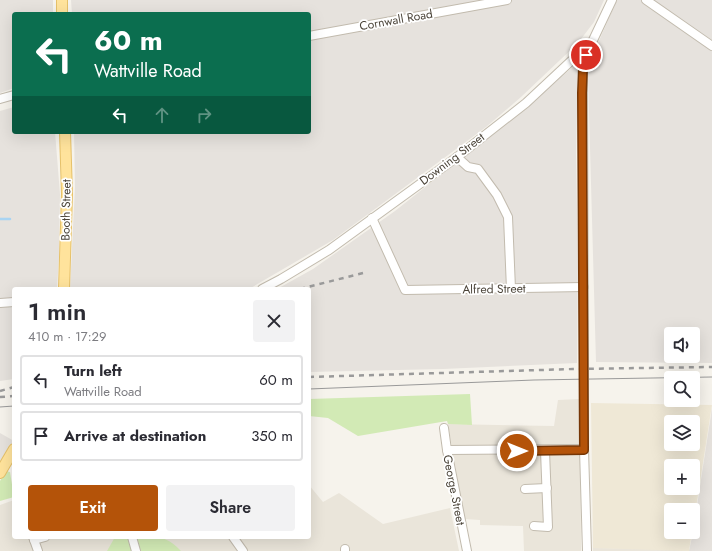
<!DOCTYPE html>
<meta charset="utf-8">
<style>
body{margin:0;font-family:Jost,sans-serif;background:#f2f2f3;color:#2b2b33;height:100vh;display:flex;flex-direction:column;font-size:15px;white-space:nowrap}
*{box-sizing:border-box;margin:0}
p{font-size:13px;color:#7c7c81}
.icon{flex:none;width:22px;height:22px;fill:none;stroke:currentColor;stroke-width:2;stroke-linecap:round;stroke-linejoin:round}
.map{position:relative;flex:1;overflow:hidden}
.panel{position:absolute;left:12px;top:287px;width:299px;height:252px;display:flex;flex-direction:column;background:#fff;border-radius:4px;box-shadow:0 4px 16px #0002}
.panel>*{flex:none}
.hud{position:absolute;left:12px;top:12px;width:299px;height:122px;border-radius:4px;box-shadow:0 4px 16px #0002;background:#0b6e4f;color:#fff;overflow:hidden}
.fabs{position:absolute;left:664px;top:327px;display:grid;gap:8px}
.fabs a{display:grid;place-items:center;width:36px;height:36px;border-radius:4px;background:#fff;box-shadow:0 4px 16px #0002;font-size:20px}
.pin{position:absolute;display:grid;place-items:center;width:34px;height:34px;color:#fff;margin:-17px;border:2px solid #fff;border-radius:50%;box-shadow:0 1px 4px #0007}
.me{position:absolute;width:44px;margin:-22px;rotate:90deg;stroke-linejoin:round;filter:drop-shadow(0 0 3px #0008)}
.turn{display:flex;align-items:center;gap:14px;height:84px;padding:0 16px;font-size:18px}
.turn .icon{width:52px;height:52px;stroke-width:2.5}
.turn b{display:block;font-size:28px;line-height:34px}
.lanes{display:flex;align-items:center;height:38px;padding:0 16px;background:#0003;justify-content:center;gap:20px;direction:ltr}
.lanes .off{opacity:.35}
.round{display:grid;place-items:center;flex:none;width:42px;height:42px;border-radius:4px;background:#f2f2f3}
.headline{display:flex;align-items:center;justify-content:space-between;height:68px;padding:0 16px}
h1{font-size:24px;font-weight:600;line-height:30px}
.button{display:flex;gap:8px;margin-top:auto;padding:8px 16px}
.button a{flex:1;height:46px;border-radius:4px;background:#b45309;color:#fff;font-size:16px;font-weight:600;line-height:46px;text-align:center}
.button a+a{background:#f2f2f3;color:#2b2b33}
ul{padding:0;list-style:none}
li{display:flex;align-items:center;gap:12px;height:50px;margin:0 8px 6px;padding:0 8px;border:2px solid #e1e1e2;border-radius:4px}
li div{flex:1}
li b{display:block;font-size:15px}
li em{font-style:normal}
.map>svg:first-child{display:block}
.residential{fill:#eae5da}
.industrial{fill:#e6e2dd;fill-rule:evenodd}
.education{fill:#efe8d6;fill-rule:evenodd}
.green{fill:#d2eab5}
.lines{fill:none;stroke-linecap:round;stroke-linejoin:round}
.stream{stroke:#a9d4f2;stroke-width:2.5}
.minor-casing{stroke:#c2bbae;stroke-width:10}
.major-casing{stroke:#e6c16a;stroke-width:12}
.minor{stroke:#fff;stroke-width:8}
.major{stroke:#ffe39c;stroke-width:10}
.tram{stroke:#9a9a9a;stroke-width:1}
.rail{stroke:#9a9a9a;stroke-width:2.5;stroke-dasharray:5 5;stroke-linecap:butt}
.minor-bridge-casing{stroke:#c2bbae;stroke-width:10;stroke-linecap:butt}
.minor-bridge{stroke:#fff;stroke-width:8}
.route-casing{stroke:#753606;stroke-width:10}
.route{stroke:#b45309;stroke-width:7}
.labels{text-anchor:middle;stroke-width:3.5;stroke-linejoin:round;paint-order:stroke}
.street-label{font-size:12px;fill:#4b4439;stroke:#fff}
</style>
<div class="map">
<svg width="712" height="551" viewBox="0 0 712 551">
<rect width="100%" height="100%" fill="#f6f3ec"/>
<g class="residential">
<path d="M 580,399 L 581,551 L 524,551 L 523,526 L 480,525 L 480,520 L 465,519 L 461,499 L 448,424 L 554,426 L 558,400 Z"/>
<path d="M 309,485 L 323,502 L 339,493 L 383,524 L 450,508 L 459,551 L 0,551 L 0,505 L 14,500 L 14,537 L 309,537 Z"/>
<path d="M 593,548 L 679,549 L 689,551 L 593,551 Z"/>
</g>
<g class="industrial">
<path d="M 0,0 L 53,0 L 53,14 L 14,14 L 14,88 L 0,93 Z"/>
<path d="M 71,0 L 604,0 L 594,22 L 578,43 L 521,97 L 486,127 L 333,240 L 249,289 L 70,289 L 75,187 L 74,132 L 309,132 L 309,14 L 72,14 Z"/>
<path d="M 617,0 L 712,0 L 712,363 L 596,362 L 588,76 L 589,68 L 598,43 ZM 671,334 L 693,334 L 693,356 L 671,356 Z"/>
<path d="M 574,66 L 578,71 L 576,154 L 578,268 L 577,363 L 443,369 L 309,372 L 309,289 L 277,289 L 313,269 L 395,211 L 531,103 Z"/>
<path d="M 14,107 L 14,132 L 55,132 L 60,194 L 59,257 L 57,289 L 14,289 L 14,379 L 0,381 L 0,111 Z"/>
<path d="M 712,408 L 712,551 L 689,551 L 693,532 Z"/>
<path d="M 0,433 L 14,441 L 0,463 Z"/>
</g>
<path class="education" d="M 591,403 L 712,405 L 693,527 L 693,510 L 671,510 L 671,532 L 692,532 L 689,551 L 593,548 ZM 671,422 L 693,422 L 693,444 L 671,444 ZM 671,466 L 693,466 L 693,488 L 671,488 Z"/>
<g class="green">
<path d="M 470,394 L 472,425 L 448,424 L 447,421 L 358,436 L 328,418 L 309,416 L 309,399 Z"/>
<path d="M 6,471 L 10,472 L 14,497 L 0,501 L 0,481 Z"/>
<path d="M 115,537 L 128,537 L 132,551 L 107,551 Z"/>
<path d="M 135,537 C 156,537 165,534 181,551 L 139,551 Z"/>
</g>
<g class="lines">
<path class="stream" d="M 0,219 L 10,219"/>
<g class="minor-casing">
<g id="minor">
<path d="M 646,0 L 712,46"/>
<path d="M 309,36 L 507,0"/>
<path d="M 0,99 L 14,95"/>
<path d="M 457,157 L 468,167 L 478,169 L 497,195 L 508,217 L 511,289"/>
<path d="M 372,218 L 405,290 L 584,287"/>
<path d="M 262,289 L 281,279 L 329,250 L 457,157 L 526,103 L 571,61 L 586,55 L 612,0"/>
<path d="M 0,303 L 14,302"/>
<path d="M 584,365 L 583,93 L 583,68 L 586,55"/>
<path d="M 584,402 L 584,449 L 587,551"/>
<path d="M 444,428 L 447,450 L 467,551"/>
<path d="M 447,450 L 584,449"/>
<path d="M 525,489 L 547,488"/>
<path d="M 534,526 L 548,527 L 545,451"/>
<path d="M 33,537 L 38,551"/>
<path d="M 132,537 L 136,551"/>
<path d="M 233,537 L 243,551"/>
<path d="M 34,540 L 45,537"/>
<path d="M 345,549 L 345,551"/>
</g>
</g>
<g class="major-casing">
<g id="major">
<path d="M 62,14 L 62,0"/>
<path d="M 64,289 L 67,194 L 65,132"/>
<path d="M 0,473 L 14,449"/>
</g>
</g>
<use href="#minor" class="minor"/>
<use href="#major" class="major"/>
<g class="tram">
<path d="M 309,389 L 534,380 L 712,377"/>
<path d="M 0,407 L 14,406"/>
</g>
<g class="rail">
<path d="M 300,289 L 363,273"/>
<path d="M 309,377 L 573,369 L 712,367"/>
<path d="M 0,391 L 14,387"/>
<path d="M 0,397 L 14,396"/>
</g>
<g class="minor-bridge-casing">
<path id="minor-bridge" d="M 584,365 L 584,402"/>
</g>
<use href="#minor-bridge" class="minor-bridge"/>
</g>
<g class="lines">
<g class="route-casing">
<path id="route" d="M 517,451 L 584,450 L 582,93 L 583,68 L 586,55"/>
</g>
<use href="#route" class="route"/>
</g>
<g class="labels">
<g class="street-label">
<text transform="translate(396 20) rotate(-10)" y="4">Cornwall Road</text>
<text transform="translate(452 159) rotate(-37)" y="4">Downing Street</text>
<text transform="translate(66 210) rotate(-89)" y="4">Booth Street</text>
<text transform="translate(494 289) rotate(-1)" y="4">Alfred Street</text>
<text transform="translate(454 490) rotate(79)" y="4">George Street</text>
</g>
</g>
</svg>
<div class="fabs">
<a><svg class="icon" aria-label="sound" viewBox="0 0 24 24"><path d="M4 9h4l5-4v14l-5-4H4zM17 9q2 3 0 6"/></svg></a>
<a><svg class="icon" aria-label="search" viewBox="0 0 24 24"><circle cx="10" cy="10" r="6"/><path d="M15 15l6 6"/></svg></a>
<a><svg class="icon" aria-label="layers" viewBox="0 0 24 24"><path d="M12 4l9 5-9 5-9-5zM3 14l9 5 9-5"/></svg></a>
<a>+</a>
<a>−</a>
</div>
<div class="pin" style="left:586px;top:55px;background:#d93025"><svg class="icon" aria-label="arrive" viewBox="0 0 24 24"><path d="M6 21V4h12l-3 4 3 4H6"/></svg></div>
<svg class="me" style="left:517px;top:451px" viewBox="-20 -20 40 40"><circle r="17" fill="#b45309" stroke="#fff" stroke-width="3"/><path d="M0-11L8 9 0 5-8 9z" fill="#fff"/></svg>
<div class="hud">
<div class="turn"><svg class="icon" aria-label="left" viewBox="0 0 24 24"><path d="M17 20v-9H6M10 6l-5 5 5 5"/></svg><div><b>60 m</b>Wattville Road</div></div>
<div class="lanes"><svg class="icon" aria-label="left" viewBox="0 0 24 24"><path d="M17 20v-9H6M10 6l-5 5 5 5"/></svg><svg class="icon off" aria-label="ahead" viewBox="0 0 24 24"><path d="M12 20V5M6 11l6-6 6 6"/></svg><svg class="icon off" aria-label="right" viewBox="0 0 24 24"><path d="M7 20v-9h11M14 6l5 5-5 5"/></svg></div>
</div>
<section class="panel">
<div class="headline"><div><h1>1 min</h1><p>410 m · 17:29</p></div><a class="round"><svg class="icon" aria-label="close" viewBox="0 0 24 24"><path d="M6 6l12 12M18 6L6 18"/></svg></a></div>
<ul>
<li><svg class="icon" aria-label="left" viewBox="0 0 24 24"><path d="M17 20v-9H6M10 6l-5 5 5 5"/></svg><div><b>Turn left</b><p>Wattville Road</p></div><em>60 m</em></li>
<li><svg class="icon" aria-label="arrive" viewBox="0 0 24 24"><path d="M6 21V4h12l-3 4 3 4H6"/></svg><div><b>Arrive at destination</b></div><em>350 m</em></li>
</ul>
<div class="button"><a>Exit</a><a>Share</a></div>
</section>
</div>
